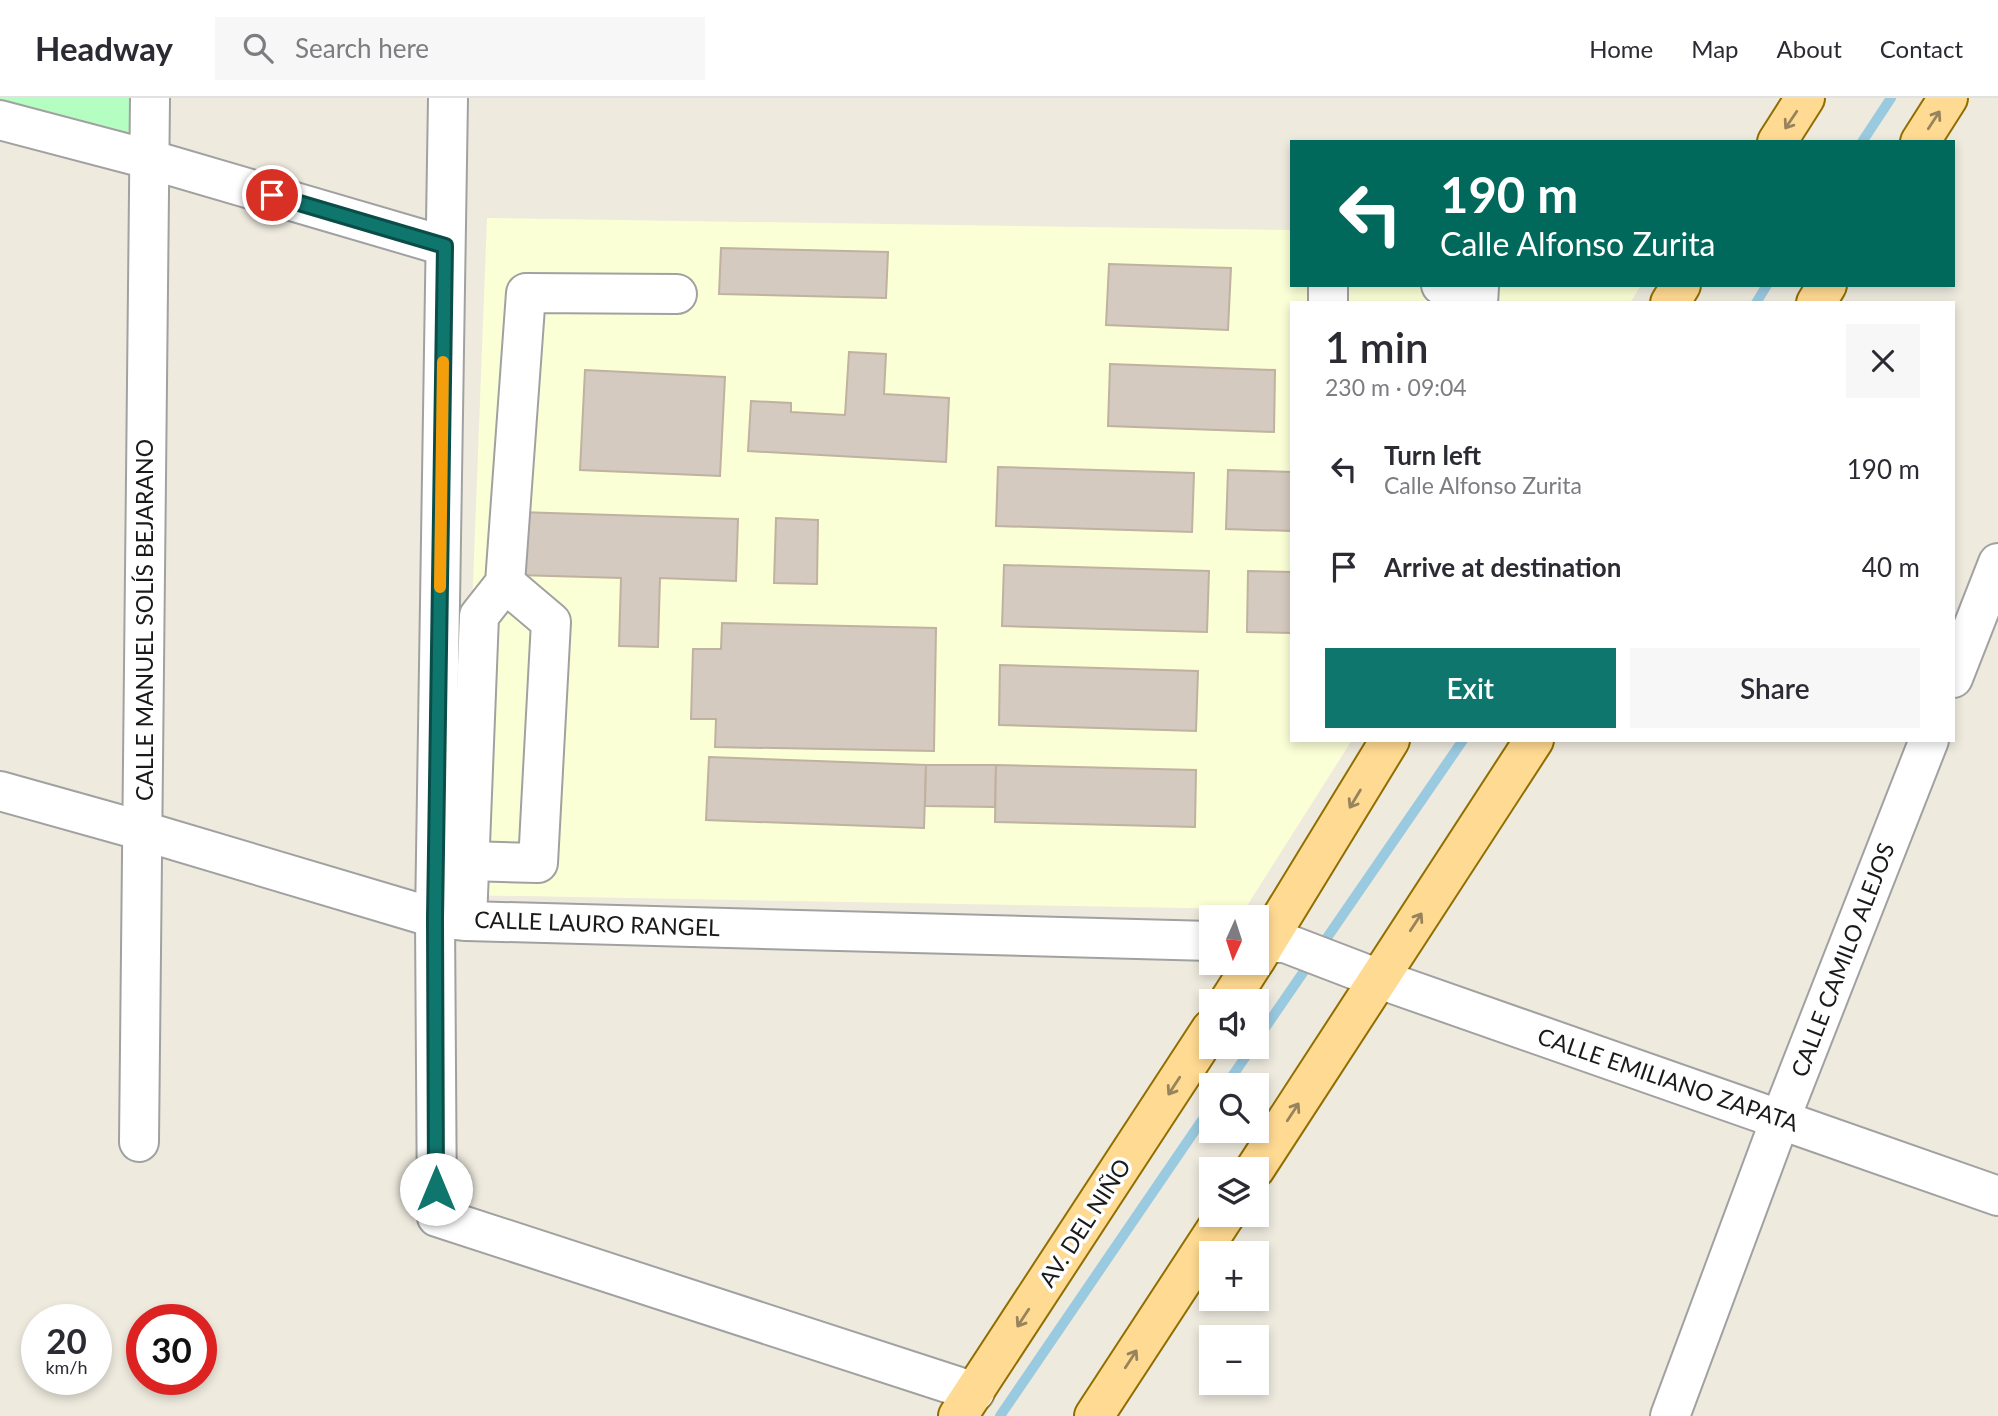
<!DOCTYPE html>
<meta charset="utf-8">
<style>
body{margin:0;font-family:Lato,sans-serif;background:#f7f7f7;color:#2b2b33;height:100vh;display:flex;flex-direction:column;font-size:26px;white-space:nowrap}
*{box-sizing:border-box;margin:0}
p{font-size:23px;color:#7c7c81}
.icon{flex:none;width:38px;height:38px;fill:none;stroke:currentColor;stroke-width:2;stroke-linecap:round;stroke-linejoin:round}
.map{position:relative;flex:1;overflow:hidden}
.drawer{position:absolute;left:1290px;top:203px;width:665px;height:441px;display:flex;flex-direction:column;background:#fff;border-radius:0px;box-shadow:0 4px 10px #0003}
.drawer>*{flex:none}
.top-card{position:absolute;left:1290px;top:42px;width:665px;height:147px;border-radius:0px;box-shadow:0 4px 10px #0003;background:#00695c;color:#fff;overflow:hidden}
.needle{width:46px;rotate:183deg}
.tools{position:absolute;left:1199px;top:807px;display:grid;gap:14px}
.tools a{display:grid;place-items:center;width:70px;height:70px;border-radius:0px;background:#fff;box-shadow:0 4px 10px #0003;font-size:35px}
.speed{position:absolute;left:21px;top:1206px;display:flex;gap:14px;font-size:35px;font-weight:700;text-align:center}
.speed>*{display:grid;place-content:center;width:91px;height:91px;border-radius:50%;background:#fff;box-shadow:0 4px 10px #0003;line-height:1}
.speed small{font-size:18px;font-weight:400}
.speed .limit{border:10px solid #d22;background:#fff;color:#111}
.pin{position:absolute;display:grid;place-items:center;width:60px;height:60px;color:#fff;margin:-30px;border:4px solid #fff;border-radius:50%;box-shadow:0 2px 7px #0007}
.me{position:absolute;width:77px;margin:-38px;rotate:0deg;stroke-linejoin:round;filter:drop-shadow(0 0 5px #0008)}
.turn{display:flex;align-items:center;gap:24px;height:147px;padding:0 35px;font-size:32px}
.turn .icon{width:91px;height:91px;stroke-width:2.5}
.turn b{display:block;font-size:49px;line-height:60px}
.round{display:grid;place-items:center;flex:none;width:74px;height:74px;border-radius:0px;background:#f7f7f7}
.summary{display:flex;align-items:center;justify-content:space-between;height:119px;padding:0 35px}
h1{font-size:42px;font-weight:600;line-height:52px}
.button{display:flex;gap:14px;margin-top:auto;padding:14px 35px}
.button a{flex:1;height:80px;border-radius:0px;background:#0f766e;color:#fff;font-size:28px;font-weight:600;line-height:80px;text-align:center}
.button a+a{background:#f7f7f7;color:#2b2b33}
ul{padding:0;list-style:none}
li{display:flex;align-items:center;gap:21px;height:98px;padding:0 35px}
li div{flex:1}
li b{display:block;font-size:26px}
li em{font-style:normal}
header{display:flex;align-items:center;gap:42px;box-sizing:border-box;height:98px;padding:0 35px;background:#fff;border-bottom:2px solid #e1e1e2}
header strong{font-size:33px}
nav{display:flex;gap:38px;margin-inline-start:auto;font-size:24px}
.search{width:490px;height:63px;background:#f7f7f7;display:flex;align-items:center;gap:18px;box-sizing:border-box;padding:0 24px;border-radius:0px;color:#7c7c81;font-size:26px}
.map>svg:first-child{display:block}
.education{fill:#fbffd6}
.park{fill:#b5fec1}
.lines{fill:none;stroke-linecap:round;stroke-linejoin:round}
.stream{stroke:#9acae0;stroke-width:10}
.building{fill:#d4cabf;stroke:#c0b1a0;stroke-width:2}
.minor-casing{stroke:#a1a1a1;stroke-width:42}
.major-casing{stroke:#916e00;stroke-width:42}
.minor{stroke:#fff;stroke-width:38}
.major{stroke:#ffda92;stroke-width:38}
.oneway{stroke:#98845c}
.route-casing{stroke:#0a4d48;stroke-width:18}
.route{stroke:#0f766e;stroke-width:12}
.slow{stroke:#f59e0b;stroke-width:12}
.labels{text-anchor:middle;stroke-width:7;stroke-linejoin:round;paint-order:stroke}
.street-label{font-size:23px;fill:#1a1a1a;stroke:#fff}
</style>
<header>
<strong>Headway</strong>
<div class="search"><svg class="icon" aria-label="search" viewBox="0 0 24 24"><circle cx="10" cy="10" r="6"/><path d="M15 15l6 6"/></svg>Search here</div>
<nav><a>Home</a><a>Map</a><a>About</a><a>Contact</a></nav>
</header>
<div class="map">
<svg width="1998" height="1318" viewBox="0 0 1998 1318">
<rect width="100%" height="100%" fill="#eeeade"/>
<path class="education" d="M 487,120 L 1291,132 L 1292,187 L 1641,187 L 1630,205 L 1292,205 L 1292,642 L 1352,642 L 1245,811 L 461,797 Z"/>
<path class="park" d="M 0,0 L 131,0 L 129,47 L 0,13 Z"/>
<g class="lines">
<g class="stream">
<path d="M 1862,44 L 1891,0"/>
<path d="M 1756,205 L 1767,187"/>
<path d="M 1256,943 L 1463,642"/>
<path d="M 1226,987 L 1253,948"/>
<path d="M 1000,1318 L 1211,1009"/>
</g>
</g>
<g class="building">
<path d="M 721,150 L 888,154 L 886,200 L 719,196 Z"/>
<path d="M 1109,166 L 1231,170 L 1228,232 L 1106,227 Z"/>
<path d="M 849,254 L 886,256 L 884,296 L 949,300 L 946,364 L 748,353 L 751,303 L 791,305 L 791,314 L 845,317 Z"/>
<path d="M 1110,266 L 1275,272 L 1274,334 L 1108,328 Z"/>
<path d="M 585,272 L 725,279 L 720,378 L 580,372 Z"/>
<path d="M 998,369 L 1194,375 L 1192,434 L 996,428 Z"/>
<path d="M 1228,372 L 1292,374 L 1292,433 L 1226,431 Z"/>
<path d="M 519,414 L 738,421 L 736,483 L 660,480 L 658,549 L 619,548 L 621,480 L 517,477 Z"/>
<path d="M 776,420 L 818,422 L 817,486 L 774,485 Z"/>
<path d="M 1004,467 L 1209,473 L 1207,534 L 1002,528 Z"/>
<path d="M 1248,473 L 1292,474 L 1292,535 L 1247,534 Z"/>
<path d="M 722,525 L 936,530 L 934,653 L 715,649 L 716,621 L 691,621 L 693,551 L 721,551 Z"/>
<path d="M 1000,567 L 1198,573 L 1196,633 L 999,627 Z"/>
<path d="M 709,659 L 926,667 L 924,730 L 706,722 Z"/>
<path d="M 926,667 L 996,667 L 995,709 L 925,708 Z"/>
<path d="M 996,667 L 1196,672 L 1195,729 L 995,724 Z"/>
</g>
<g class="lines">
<g class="minor-casing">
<g id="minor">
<path d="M 448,0 L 435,820 L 437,1119 L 975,1294"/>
<path d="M 0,22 L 148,61 L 445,148"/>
<path d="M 1441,187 L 1479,189 L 1478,205"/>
<path d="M 1328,205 L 1328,187"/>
<path d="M 1953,580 L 1998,465"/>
<path d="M 0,693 L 143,733 L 435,820 L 467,823 L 1211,843"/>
<path d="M 468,763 L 538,765 L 551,524 L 505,485"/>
<path d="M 467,823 L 479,518 L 505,485 L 526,195 L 677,196"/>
<path d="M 1256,845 L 1285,845 L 1379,881 L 1998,1098"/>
<path d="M 139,1044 L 150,0"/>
<path d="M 1670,1318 L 1780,1022 L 1929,642"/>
</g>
</g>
<g class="major-casing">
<g id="major">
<path d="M 1777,44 L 1805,0"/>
<path d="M 1920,44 L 1948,0"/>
<path d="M 1670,205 L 1681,187"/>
<path d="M 1816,205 L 1827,187"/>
<path d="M 1256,861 L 1390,642"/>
<path d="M 1229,903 L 1254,864"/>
<path d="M 1255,1071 L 1534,642"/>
<path d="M 958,1318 L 1211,931"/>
<path d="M 1094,1318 L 1226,1116"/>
</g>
</g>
<use href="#minor" class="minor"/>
<use href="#major" class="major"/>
</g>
<defs><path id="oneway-shaft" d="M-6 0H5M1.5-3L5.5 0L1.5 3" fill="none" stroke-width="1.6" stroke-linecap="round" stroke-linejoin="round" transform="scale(1.75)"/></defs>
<g class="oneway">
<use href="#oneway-shaft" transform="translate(1791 22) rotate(124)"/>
<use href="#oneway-shaft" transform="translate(1934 22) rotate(-57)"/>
<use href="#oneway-shaft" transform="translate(1355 701) rotate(121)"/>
<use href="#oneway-shaft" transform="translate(1416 824) rotate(-57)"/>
<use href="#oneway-shaft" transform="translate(1174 988) rotate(123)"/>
<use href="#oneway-shaft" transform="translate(1293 1014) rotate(-57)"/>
<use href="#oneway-shaft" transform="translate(1023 1220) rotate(123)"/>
<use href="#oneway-shaft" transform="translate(1131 1261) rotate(-57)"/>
</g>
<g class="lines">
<g class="route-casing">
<path id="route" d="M 272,97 L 445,148 L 435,820 L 436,1091"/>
</g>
<use href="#route" class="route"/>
<path class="slow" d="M 440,489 L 443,264"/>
</g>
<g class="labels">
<g class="street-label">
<text transform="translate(145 522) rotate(-90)" y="8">CALLE MANUEL SOLÍS BEJARANO</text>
<text transform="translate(597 826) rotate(2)" y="8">CALLE LAURO RANGEL</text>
<text transform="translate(1843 862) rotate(-69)" y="8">CALLE CAMILO ALEJOS</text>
<text transform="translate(1668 982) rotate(19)" y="8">CALLE EMILIANO ZAPATA</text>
<text transform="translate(1085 1125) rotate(-57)" y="8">AV. DEL NIÑO</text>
</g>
</g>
</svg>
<div class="tools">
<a><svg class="needle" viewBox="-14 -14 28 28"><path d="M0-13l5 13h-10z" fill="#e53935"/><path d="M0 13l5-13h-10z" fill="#7c7c81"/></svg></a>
<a><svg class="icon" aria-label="sound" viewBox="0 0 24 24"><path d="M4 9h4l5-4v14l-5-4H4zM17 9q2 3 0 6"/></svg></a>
<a><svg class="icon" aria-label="search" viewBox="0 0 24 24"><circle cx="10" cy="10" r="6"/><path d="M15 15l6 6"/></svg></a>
<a><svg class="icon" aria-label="layers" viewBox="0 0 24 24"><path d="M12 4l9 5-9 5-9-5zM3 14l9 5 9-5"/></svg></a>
<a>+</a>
<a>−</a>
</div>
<div class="speed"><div>20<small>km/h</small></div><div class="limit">30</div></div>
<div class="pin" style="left:272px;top:97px;background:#d93025"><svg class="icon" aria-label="arrive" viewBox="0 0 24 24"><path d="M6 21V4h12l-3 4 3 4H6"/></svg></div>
<svg class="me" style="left:436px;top:1091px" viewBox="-20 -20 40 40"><circle r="19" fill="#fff"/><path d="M0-13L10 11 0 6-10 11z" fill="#0f766e"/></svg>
<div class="top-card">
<div class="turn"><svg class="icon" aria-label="left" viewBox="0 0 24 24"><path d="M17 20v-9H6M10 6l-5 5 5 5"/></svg><div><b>190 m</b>Calle Alfonso Zurita</div></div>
</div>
<section class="drawer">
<div class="summary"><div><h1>1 min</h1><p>230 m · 09:04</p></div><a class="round"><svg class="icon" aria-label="close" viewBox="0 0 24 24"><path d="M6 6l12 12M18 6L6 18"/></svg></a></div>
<ul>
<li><svg class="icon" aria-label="left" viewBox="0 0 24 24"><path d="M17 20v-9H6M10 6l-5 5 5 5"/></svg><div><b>Turn left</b><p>Calle Alfonso Zurita</p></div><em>190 m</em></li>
<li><svg class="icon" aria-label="arrive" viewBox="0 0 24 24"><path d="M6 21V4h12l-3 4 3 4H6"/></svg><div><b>Arrive at destination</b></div><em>40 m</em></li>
</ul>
<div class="button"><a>Exit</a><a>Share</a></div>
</section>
</div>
